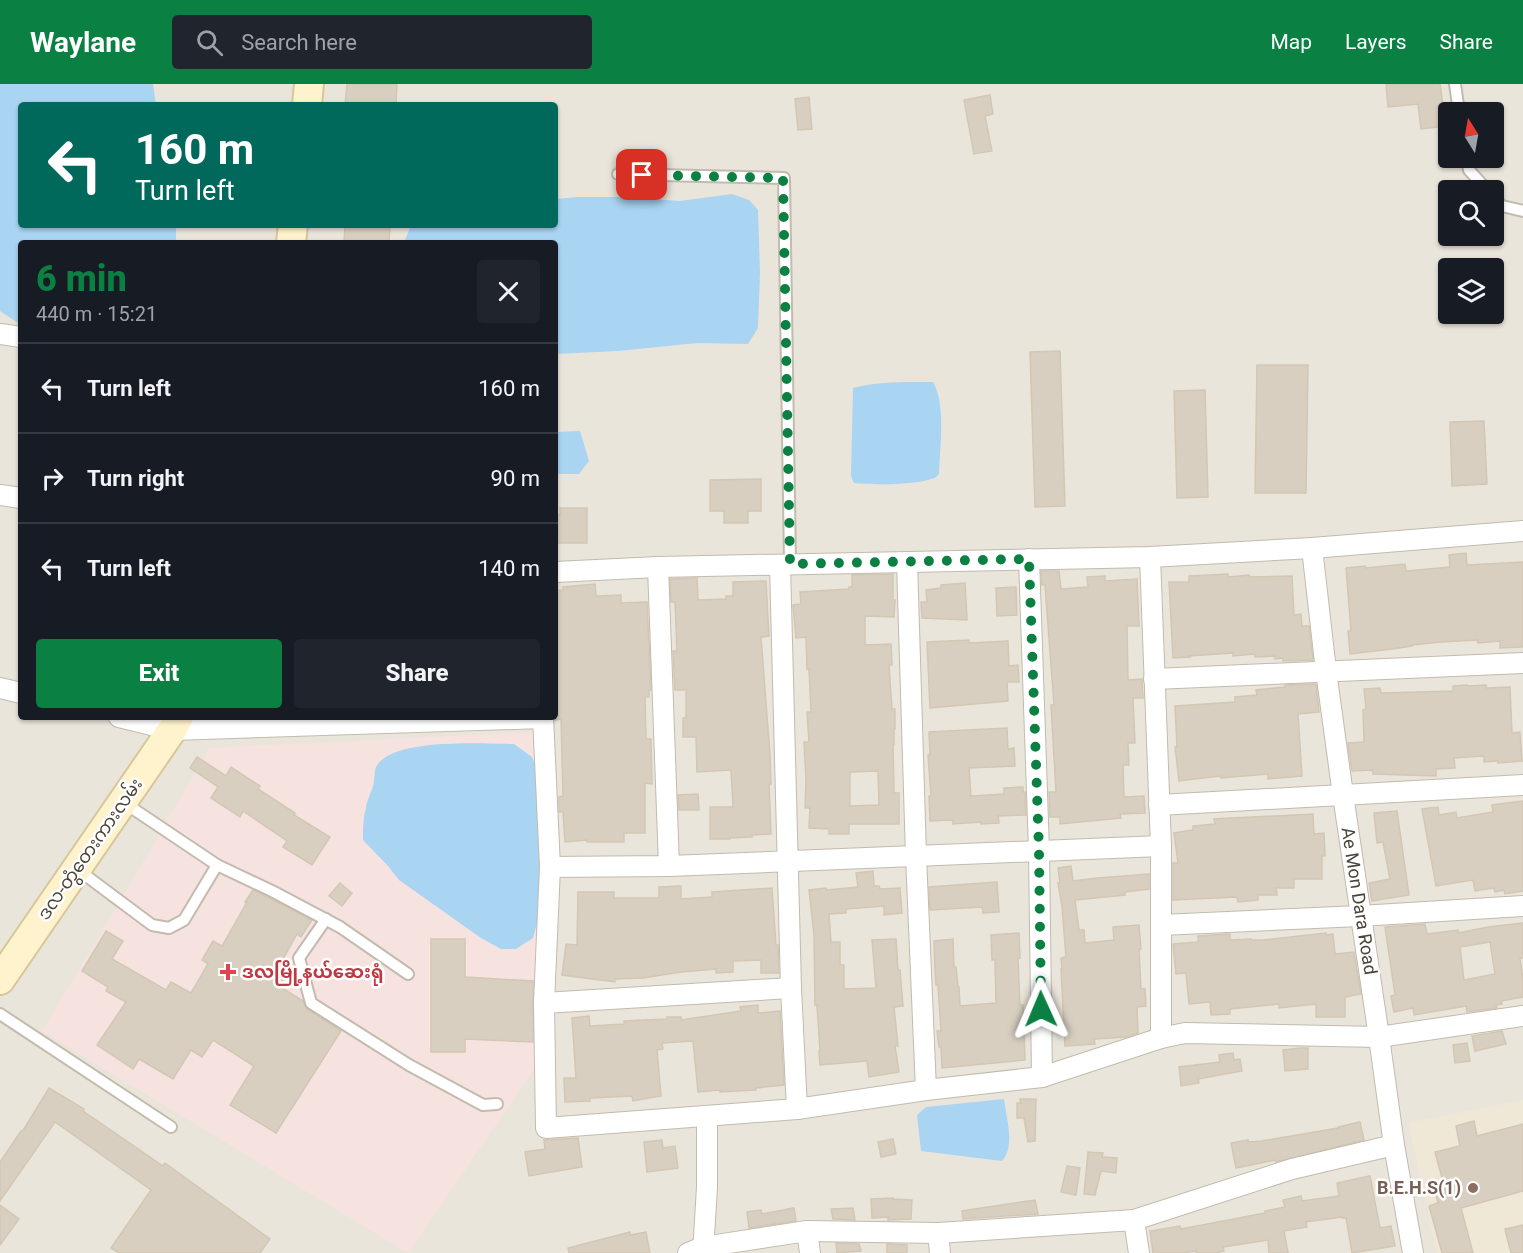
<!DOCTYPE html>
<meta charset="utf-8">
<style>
body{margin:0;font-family:Roboto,"Noto Sans Myanmar",sans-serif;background:#20242c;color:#f1f3f6;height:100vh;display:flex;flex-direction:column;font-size:22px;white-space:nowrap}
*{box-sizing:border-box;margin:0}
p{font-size:20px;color:#9ea1a6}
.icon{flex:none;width:33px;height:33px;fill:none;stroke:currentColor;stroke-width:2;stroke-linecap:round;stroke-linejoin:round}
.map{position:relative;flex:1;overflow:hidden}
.sheet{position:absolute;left:18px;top:156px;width:540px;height:480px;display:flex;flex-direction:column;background:#171b24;border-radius:6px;box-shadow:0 2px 4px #0004}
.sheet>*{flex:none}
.hud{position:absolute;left:18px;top:18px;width:540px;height:126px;border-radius:6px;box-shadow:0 2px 4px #0004;background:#00695c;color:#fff;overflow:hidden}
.needle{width:39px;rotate:349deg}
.buttons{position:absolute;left:1438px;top:18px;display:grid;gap:12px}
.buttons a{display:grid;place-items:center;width:66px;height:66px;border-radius:6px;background:#171b24;box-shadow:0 2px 4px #0004;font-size:30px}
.pin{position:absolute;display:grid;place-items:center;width:51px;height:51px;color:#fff;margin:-26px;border-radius:12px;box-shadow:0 3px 9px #0006}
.me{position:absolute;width:66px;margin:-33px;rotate:359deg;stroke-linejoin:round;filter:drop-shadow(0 0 4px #0008)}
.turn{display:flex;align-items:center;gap:21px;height:126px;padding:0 18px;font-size:27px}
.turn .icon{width:78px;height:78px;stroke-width:2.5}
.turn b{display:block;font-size:42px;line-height:51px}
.round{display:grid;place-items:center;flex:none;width:63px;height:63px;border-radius:6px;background:#20242c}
.headline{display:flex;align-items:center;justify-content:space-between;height:102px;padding:0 18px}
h1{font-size:36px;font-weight:800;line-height:45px;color:#0b8043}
.cta{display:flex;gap:12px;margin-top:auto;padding:12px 18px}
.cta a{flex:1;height:69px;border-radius:6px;background:#0b8043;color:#fff;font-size:24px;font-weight:800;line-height:69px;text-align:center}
.cta a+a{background:#20242c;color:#f1f3f6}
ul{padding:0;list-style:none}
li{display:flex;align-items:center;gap:18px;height:90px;padding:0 18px;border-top:2px solid #363941}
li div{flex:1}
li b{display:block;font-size:22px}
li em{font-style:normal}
header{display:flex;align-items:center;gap:36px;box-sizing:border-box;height:84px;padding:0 30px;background:#0b8043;color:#fff}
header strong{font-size:28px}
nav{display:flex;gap:33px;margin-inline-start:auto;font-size:21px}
.search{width:420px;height:54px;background:#20242c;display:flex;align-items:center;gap:15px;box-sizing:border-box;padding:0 21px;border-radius:6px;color:#9ea1a6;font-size:22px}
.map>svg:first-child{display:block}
.residential{fill:#eae5da;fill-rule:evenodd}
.education{fill:#efe8d6}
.medical{fill:#f6e3e0}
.water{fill:#a9d4f2}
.building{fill:#d8cfc1;stroke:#d3c7b4;stroke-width:1.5;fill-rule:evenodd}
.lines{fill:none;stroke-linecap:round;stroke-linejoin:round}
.service-casing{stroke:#c2bbae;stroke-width:14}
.minor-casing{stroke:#c2bbae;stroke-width:22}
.secondary-casing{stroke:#d6c79b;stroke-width:32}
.service{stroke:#fff;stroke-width:10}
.minor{stroke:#fff;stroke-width:20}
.secondary{stroke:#fff3cd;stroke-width:28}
.route{stroke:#0b8043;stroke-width:10;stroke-dasharray:0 18}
.health-dot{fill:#e0444e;stroke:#fff;stroke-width:2}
.education-dot{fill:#8d6e63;stroke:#fff;stroke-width:2}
.labels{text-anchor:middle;stroke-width:5;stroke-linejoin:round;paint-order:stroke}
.street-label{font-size:18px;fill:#4b4439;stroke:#fff}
.health-label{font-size:18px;font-weight:bold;fill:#be3a42;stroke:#fff;text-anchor:start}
.education-label{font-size:18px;font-weight:bold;fill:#785e54;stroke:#fff;text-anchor:end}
</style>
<header>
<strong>Waylane</strong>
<div class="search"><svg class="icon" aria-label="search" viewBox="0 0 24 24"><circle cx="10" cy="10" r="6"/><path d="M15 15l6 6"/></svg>Search here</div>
<nav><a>Map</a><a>Layers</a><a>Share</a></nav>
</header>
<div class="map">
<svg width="1523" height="1169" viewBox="0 0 1523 1169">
<rect width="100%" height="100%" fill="#f6f3ec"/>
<path class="residential" d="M 0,0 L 1523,0 L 1523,1169 L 0,1169 ZM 21,21 L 555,21 L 555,141 L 21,141 ZM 1449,28 L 1494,28 L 1494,74 L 1449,74 ZM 1449,106 L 1494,106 L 1494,152 L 1449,152 ZM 21,159 L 555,159 L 555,633 L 21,633 ZM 1449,184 L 1494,184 L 1494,230 L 1449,230 Z"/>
<path class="education" d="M 1523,1016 L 1523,1169 L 1437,1169 L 1408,1039 Z"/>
<path class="medical" d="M 538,648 L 541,975 L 408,1169 L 42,947 L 120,818 L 210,664 Z"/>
<g class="water">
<path d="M 0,0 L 153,0 L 156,21 L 21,21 L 21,141 L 176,142 L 176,159 L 21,159 L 21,241 L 0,227 Z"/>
<path d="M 732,110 L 749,116 L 758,126 L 760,189 L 758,244 L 748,260 L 697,259 L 618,267 L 555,270 L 555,159 L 404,159 L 411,141 L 555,141 L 555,115 L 578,113 L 619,113 L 680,117 Z"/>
<path d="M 933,298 C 946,319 940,365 939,390 C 936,393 936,394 931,395 C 915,401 872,401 854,399 L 851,392 L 853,304 C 879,297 907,298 933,298 Z"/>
<path d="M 580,347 L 589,377 L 579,390 L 555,390 L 555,348 Z"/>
<path d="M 514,660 L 532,673 L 538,688 L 541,730 L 540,829 L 533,854 L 516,865 L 501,865 L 481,854 L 399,796 L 388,782 L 363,756 C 363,745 363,734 366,724 C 367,716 371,709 373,702 C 375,696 374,688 376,683 C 392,653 484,660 514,660 Z"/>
<path d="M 1004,1015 C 1006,1034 1016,1062 1002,1077 L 921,1067 L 917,1031 L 926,1023 Z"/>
</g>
<g class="building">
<path d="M 347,0 L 397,0 L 396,21 L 345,21 Z"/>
<path d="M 1386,0 L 1440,0 L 1446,42 L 1421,45 L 1418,20 L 1388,23 Z"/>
<path d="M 990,11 L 993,30 L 985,32 L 992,67 L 974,70 L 964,16 Z"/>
<path d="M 809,13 L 812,45 L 798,46 L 795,15 Z"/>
<path d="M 345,141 L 390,141 L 389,159 L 344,159 Z"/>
<path d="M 1060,267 L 1065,422 L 1035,423 L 1030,268 Z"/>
<path d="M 1257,281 L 1308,281 L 1306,409 L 1255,409 Z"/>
<path d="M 1205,306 L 1208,413 L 1177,414 L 1174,307 Z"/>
<path d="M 1484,337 L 1487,400 L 1452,402 L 1450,338 Z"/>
<path d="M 761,395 L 761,427 L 748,427 L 748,439 L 724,439 L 724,427 L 710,427 L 710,396 Z"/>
<path d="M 560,424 L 587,424 L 587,459 L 555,459 L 555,431 L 560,431 Z"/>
<path d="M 1466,469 L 1467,481 L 1523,478 L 1523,563 L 1500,564 L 1500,557 L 1478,559 L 1477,556 L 1440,558 L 1412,561 L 1412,562 L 1392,565 L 1350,570 L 1348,547 L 1351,547 L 1346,484 L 1365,482 L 1365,484 L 1405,480 L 1406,487 L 1450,483 L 1449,471 Z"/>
<path d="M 1041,487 L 1059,487 L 1061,505 L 1088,503 L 1087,493 L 1105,492 L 1105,497 L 1137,495 L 1139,542 L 1127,542 L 1128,596 L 1142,595 L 1143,614 L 1133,614 L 1135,659 L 1128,659 L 1129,681 L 1123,681 L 1124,713 L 1144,712 L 1145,729 L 1120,730 L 1121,734 L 1060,740 L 1060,733 L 1050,733 L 1049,708 L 1056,708 L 1051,621 L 1054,621 L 1045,501 L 1042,501 Z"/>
<path d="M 893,490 L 893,516 L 895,516 L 894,533 L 865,532 L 865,561 L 891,560 L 892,581 L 889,581 L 892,625 L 895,625 L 895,645 L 894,645 L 894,661 L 893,661 L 894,709 L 899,709 L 899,740 L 849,740 L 849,750 L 829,750 L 829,745 L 809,744 L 810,724 L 805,724 L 806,696 L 804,658 L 809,658 L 807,628 L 811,628 L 809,585 L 807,585 L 806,553 L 796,554 L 793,521 L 801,520 L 800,508 L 849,505 L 849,503 L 852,503 L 852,491 ZM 878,687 L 879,721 L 850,722 L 850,688 Z"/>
<path d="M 1228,490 L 1228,493 L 1249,491 L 1250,493 L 1292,492 L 1294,531 L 1301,530 L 1302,542 L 1309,542 L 1313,576 L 1283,577 L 1283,574 L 1275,575 L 1275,572 L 1255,573 L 1255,570 L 1233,572 L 1233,569 L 1189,572 L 1190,573 L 1173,574 L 1169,498 L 1189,498 L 1189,492 Z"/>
<path d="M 697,494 L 698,516 L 726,515 L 726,512 L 733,512 L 733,498 L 766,497 L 769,552 L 761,553 L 770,671 L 771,700 L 769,700 L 771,750 L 752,751 L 752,753 L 730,754 L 730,755 L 710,755 L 710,723 L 733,723 L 731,686 L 697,688 L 696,653 L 683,653 L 683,634 L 686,634 L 686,606 L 675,606 L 673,567 L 677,567 L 675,518 L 671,518 L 670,495 Z"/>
<path d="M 965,499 L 967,536 L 922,534 L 921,518 L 927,518 L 926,506 L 941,504 L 941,501 Z"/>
<path d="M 595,500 L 596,512 L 621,511 L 621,519 L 647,518 L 651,606 L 649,606 L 649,613 L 645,613 L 646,655 L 651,655 L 652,700 L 645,699 L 645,749 L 624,749 L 624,758 L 587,758 L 587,756 L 565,758 L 563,728 L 559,728 L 559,713 L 563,712 L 561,635 L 555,636 L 555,507 L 563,506 L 563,503 Z"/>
<path d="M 1016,503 L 1017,531 L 997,532 L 996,504 Z"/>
<path d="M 969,556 L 969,559 L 1008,557 L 1009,582 L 1018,581 L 1019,598 L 1007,598 L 1008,617 L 930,624 L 927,558 Z"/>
<path d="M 1316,600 L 1319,628 L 1298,630 L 1302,692 L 1268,695 L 1268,690 L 1221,694 L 1220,692 L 1179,697 L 1175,663 L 1177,663 L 1175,622 L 1235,618 L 1235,613 L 1257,611 L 1256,606 L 1285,603 L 1285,601 Z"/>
<path d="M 1467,601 L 1468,602 L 1486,601 L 1486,604 L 1510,603 L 1512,649 L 1520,648 L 1522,677 L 1498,679 L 1498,677 L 1484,678 L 1484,672 L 1454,674 L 1455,684 L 1436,685 L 1436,692 L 1373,690 L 1373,686 L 1352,687 L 1348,659 L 1364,658 L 1363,626 L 1366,625 L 1364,605 L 1380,604 L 1381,609 L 1453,607 L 1453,602 Z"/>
<path d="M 1007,644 L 1008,665 L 1014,664 L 1015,682 L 969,684 L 971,712 L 1004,710 L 1004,704 L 1023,703 L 1023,708 L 1025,708 L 1026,731 L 998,732 L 999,739 L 981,740 L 981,738 L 953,740 L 953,736 L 930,737 L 929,712 L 931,712 L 928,671 L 930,671 L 929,648 Z"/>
<path d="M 197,673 L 226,692 L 231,683 L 260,702 L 258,705 L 295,729 L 294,731 L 330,753 L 312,781 L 283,763 L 287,757 L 243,727 L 240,733 L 211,714 L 218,703 L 190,684 Z"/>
<path d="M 698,710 L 699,726 L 679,726 L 678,711 Z"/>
<path d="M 1523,717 L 1523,807 L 1505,810 L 1504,806 L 1495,808 L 1494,804 L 1475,807 L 1473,796 L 1436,802 L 1422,725 L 1438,723 L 1439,731 L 1456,728 L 1457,734 L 1493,728 L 1492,721 Z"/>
<path d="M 1397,727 L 1409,811 L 1372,817 L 1369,799 L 1390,795 L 1383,758 L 1377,759 L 1374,729 Z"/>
<path d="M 1313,730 L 1314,750 L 1324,749 L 1325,772 L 1322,772 L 1322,795 L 1294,795 L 1294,804 L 1276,804 L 1277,811 L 1258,811 L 1258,816 L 1238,818 L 1237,813 L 1173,816 L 1173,779 L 1178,779 L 1174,749 L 1193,746 L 1193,742 L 1215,740 L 1214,735 Z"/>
<path d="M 1071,782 L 1073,797 L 1097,794 L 1149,790 L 1149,805 L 1125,808 L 1125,811 L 1075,816 L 1079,846 L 1084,846 L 1085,859 L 1114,856 L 1113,843 L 1139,841 L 1141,865 L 1139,865 L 1141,905 L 1145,905 L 1146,922 L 1137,923 L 1138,949 L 1127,953 L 1094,955 L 1095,960 L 1065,962 L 1061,885 L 1062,885 L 1061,874 L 1066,873 L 1062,822 L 1058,799 L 1060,799 L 1058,784 Z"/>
<path d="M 873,787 L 874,802 L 879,802 L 880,805 L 900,804 L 902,829 L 884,831 L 884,822 L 846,825 L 846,829 L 829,830 L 831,858 L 840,858 L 840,881 L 844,881 L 844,905 L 876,904 L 872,856 L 896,855 L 898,886 L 900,886 L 903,922 L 894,923 L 898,962 L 895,962 L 899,988 L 869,993 L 867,977 L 820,981 L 819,967 L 820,967 L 817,921 L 815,921 L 814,851 L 809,806 L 826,804 L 827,806 L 858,803 L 856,789 Z"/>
<path d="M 997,798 L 999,828 L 983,829 L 982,823 L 930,826 L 929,803 Z"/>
<path d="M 340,799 L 352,809 L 342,822 L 329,812 Z"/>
<path d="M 681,802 L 681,815 L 712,813 L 712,808 L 772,804 L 776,861 L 778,861 L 779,889 L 761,889 L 761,876 L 733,877 L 733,888 L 716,889 L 716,885 L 681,888 L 643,894 L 615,895 L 615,898 L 562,891 L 566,860 L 577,861 L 578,808 L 614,808 L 614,814 L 659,814 L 659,803 Z"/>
<path d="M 253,806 L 312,836 L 301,853 L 297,850 L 277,886 L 286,892 L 279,902 L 303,917 L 307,925 L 341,947 L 276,1049 L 230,1021 L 254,982 L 213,956 L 202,973 L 191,966 L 173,995 L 139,975 L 133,985 L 97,961 L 126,918 L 106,907 L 108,903 L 82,887 L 106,847 L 123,857 L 112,875 L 166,906 L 171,898 L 191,909 L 208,880 L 202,876 L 213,857 L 222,862 L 247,818 L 245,818 Z"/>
<path d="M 1523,839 L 1523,874 L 1520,874 L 1523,896 L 1523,913 L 1501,917 L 1502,920 L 1496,921 L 1497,924 L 1467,928 L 1466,922 L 1414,931 L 1413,924 L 1394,928 L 1391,912 L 1395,911 L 1385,843 L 1425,840 L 1427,850 L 1458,846 L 1458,849 L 1488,843 ZM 1490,858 L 1495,890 L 1464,896 L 1460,863 Z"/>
<path d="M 1019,849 L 1020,874 L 1018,875 L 1020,921 L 1023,921 L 1025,976 L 942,984 L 941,963 L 939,963 L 937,947 L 941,947 L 938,901 L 936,901 L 935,885 L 934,857 L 953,855 L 954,883 L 956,883 L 958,903 L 959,903 L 960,922 L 996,919 L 995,876 L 992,876 L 991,851 Z"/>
<path d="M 1326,849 L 1326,851 L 1333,850 L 1335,870 L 1354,868 L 1361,910 L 1345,913 L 1345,933 L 1316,933 L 1316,920 L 1279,924 L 1279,920 L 1230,925 L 1230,930 L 1211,931 L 1210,918 L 1189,920 L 1186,889 L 1176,890 L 1173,860 L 1198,858 L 1198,852 L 1230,850 L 1230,856 L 1251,855 L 1252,856 L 1264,856 Z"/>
<path d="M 431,855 L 465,855 L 465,893 L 533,897 L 533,958 L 465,955 L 465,968 L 431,968 Z"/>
<path d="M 758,921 L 758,929 L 780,927 L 784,1001 L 756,1004 L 756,1006 L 720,1008 L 720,1006 L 698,1008 L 693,957 L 662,959 L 663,965 L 657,966 L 661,1012 L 633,1017 L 632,1012 L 590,1014 L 590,1017 L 565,1018 L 564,994 L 576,994 L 572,934 L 589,932 L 590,942 L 624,940 L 624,937 L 667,935 L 667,933 L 681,933 L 681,936 L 741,927 L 740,923 Z"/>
<path d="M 1502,947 L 1506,960 L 1475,967 L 1472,952 Z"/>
<path d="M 1467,959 L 1470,977 L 1455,979 L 1453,961 Z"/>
<path d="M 1300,964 L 1308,964 L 1308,985 L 1285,987 L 1283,966 Z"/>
<path d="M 1233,969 L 1234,976 L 1240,975 L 1242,987 L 1198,995 L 1199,999 L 1181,1002 L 1179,983 L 1220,978 L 1219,971 Z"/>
<path d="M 49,1004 L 84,1025 L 83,1027 L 163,1082 L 165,1079 L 270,1155 L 260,1169 L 119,1169 L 111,1164 L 151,1106 L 55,1038 L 0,1117 L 0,1078 L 21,1047 L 22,1048 Z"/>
<path d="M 1020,1015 L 1036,1015 L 1035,1057 L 1028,1058 L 1024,1034 L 1017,1034 L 1017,1019 L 1021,1019 Z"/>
<path d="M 1474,1037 L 1477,1052 L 1523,1040 L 1523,1107 L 1461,1124 L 1473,1169 L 1442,1169 L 1429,1122 L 1438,1119 L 1436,1111 L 1446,1109 L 1435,1068 L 1460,1062 L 1456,1042 Z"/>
<path d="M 1360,1038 L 1364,1056 L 1276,1078 L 1275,1076 L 1236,1084 L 1231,1059 L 1248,1056 L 1248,1058 L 1262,1057 L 1303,1050 L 1338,1044 L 1338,1043 Z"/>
<path d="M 578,1054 L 582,1083 L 529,1092 L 525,1068 L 545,1065 L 544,1056 Z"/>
<path d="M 893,1055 L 896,1070 L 881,1073 L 878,1058 Z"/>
<path d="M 662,1056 L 663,1064 L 675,1062 L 678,1084 L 647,1088 L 644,1058 Z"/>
<path d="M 1088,1068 L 1103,1069 L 1102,1073 L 1117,1074 L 1116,1089 L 1101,1087 L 1095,1111 L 1084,1110 Z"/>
<path d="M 1067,1082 L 1080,1084 L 1076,1111 L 1061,1108 Z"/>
<path d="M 1370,1092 L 1380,1144 L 1391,1142 L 1395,1162 L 1352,1169 L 1346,1134 L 1342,1134 L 1342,1133 L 1306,1138 L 1307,1143 L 1284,1147 L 1288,1169 L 1269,1169 L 1268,1156 L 1223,1163 L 1224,1167 L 1215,1169 L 1196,1169 L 1196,1167 L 1183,1169 L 1153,1169 L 1150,1147 L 1180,1142 L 1181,1145 L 1265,1129 L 1265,1127 L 1285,1123 L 1283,1116 L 1301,1112 L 1302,1117 L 1339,1112 L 1337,1099 Z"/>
<path d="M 893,1114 L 893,1115 L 912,1116 L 911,1135 L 888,1136 L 888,1133 L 872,1134 L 871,1115 Z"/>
<path d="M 1035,1116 L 1038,1130 L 963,1135 L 962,1127 Z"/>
<path d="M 0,1121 L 19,1135 L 0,1161 Z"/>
<path d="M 794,1124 L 796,1137 L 749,1144 L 747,1128 L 761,1126 L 762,1130 Z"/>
<path d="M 853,1124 L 855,1136 L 833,1135 L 831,1125 Z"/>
<path d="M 1523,1141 L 1523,1169 L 1511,1169 L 1505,1145 Z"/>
<path d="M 630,1148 L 630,1151 L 646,1148 L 650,1169 L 569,1169 L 568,1164 Z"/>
<path d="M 836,1159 L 859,1160 L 861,1167 L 837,1169 Z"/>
<path d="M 887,1160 L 907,1161 L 907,1169 L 887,1169 Z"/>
</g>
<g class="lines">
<g class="service-casing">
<g id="service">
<path d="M 1455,0 L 1459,28"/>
<path d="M 1467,74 L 1469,86 L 1487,106"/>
<path d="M 618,90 L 784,94 L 790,480"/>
<path d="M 1494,114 L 1502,122 L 1523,127"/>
<path d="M 123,718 L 217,781 L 272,807 L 340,843 L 408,890"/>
<path d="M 77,785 L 152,841 L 169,844 L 184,836 L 217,781"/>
<path d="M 326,835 L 299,874 L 311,919 L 409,981 L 483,1021 L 497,1020"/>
<path d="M 0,930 L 171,1043"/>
</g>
</g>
<g class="minor-casing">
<g id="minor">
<path d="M 0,250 L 21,253"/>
<path d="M 0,411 L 21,414"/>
<path d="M 1312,464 L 1326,587 L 1343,711 L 1379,953 L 1394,1061 L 1413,1169"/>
<path d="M 1150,473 L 1161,762 L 1161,954"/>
<path d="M 1029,475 L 1039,767 L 1042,993"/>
<path d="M 907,478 L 916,772 L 926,1006"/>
<path d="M 780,481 L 791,904 L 797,1025"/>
<path d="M 658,483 L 669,782"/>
<path d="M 555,488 L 658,483 L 1150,473 L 1312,464 L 1523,447"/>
<path d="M 1154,595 L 1523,579"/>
<path d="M 0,604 L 21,609"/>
<path d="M 119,633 L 172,646 L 543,634"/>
<path d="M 543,633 L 550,783 L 544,919 L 546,1044 L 797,1025 L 926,1006 L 1042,993 L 1161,954 L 1185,949 L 1379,953 L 1523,932"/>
<path d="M 1159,721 L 1523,701"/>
<path d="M 550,783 L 669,782 L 1161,762"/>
<path d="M 1161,841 L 1360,832 L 1523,822"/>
<path d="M 544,919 L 791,904"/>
<path d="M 1134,1136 L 1292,1085 L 1394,1061"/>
<path d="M 807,1147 L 938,1149 L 1134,1136 L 1139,1169"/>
<path d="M 938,1149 L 940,1169"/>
<path d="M 688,1169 L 703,1163 L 807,1147 L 810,1169"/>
<path d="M 703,1169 L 707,1103 L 707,1032"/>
</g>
</g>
<g class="secondary-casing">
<g id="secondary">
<path d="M 307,21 L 309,0"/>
<path d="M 291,159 L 293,141"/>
<path d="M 0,896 L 172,646 L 179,633"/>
</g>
</g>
<use href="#service" class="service"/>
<use href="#minor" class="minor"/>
<use href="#secondary" class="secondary"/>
</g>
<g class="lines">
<path class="route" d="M 642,91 L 783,94 L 790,480 L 1029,475 L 1039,767 L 1041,925"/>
</g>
<path class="health-dot" d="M225 879h6v6h6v6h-6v6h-6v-6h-6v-6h6z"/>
<circle class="education-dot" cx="1473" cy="1104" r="6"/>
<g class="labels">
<g class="street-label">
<text transform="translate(90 765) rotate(-55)" y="6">ဒလ-တွံတေးကားလမ်း</text>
<text transform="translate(1359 817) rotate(81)" y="6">Ae Mon Dara Road</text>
</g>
<g class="health-label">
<text x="242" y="894">ဒလမြို့နယ်ဆေးရုံ</text>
</g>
<g class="education-label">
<text x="1461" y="1110">B.E.H.S(1)</text>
</g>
</g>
</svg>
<div class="buttons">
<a><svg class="needle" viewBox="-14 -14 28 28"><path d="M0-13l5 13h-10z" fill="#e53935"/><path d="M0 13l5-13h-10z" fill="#9ea1a6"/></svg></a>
<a><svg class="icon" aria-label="search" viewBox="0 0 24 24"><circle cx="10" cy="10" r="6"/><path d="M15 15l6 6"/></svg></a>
<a><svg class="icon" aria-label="layers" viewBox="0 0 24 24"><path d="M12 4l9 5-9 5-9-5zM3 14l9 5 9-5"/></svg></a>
</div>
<div class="pin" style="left:642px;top:91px;background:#d93025"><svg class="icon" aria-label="arrive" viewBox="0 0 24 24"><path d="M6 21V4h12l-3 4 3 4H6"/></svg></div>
<svg class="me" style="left:1041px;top:925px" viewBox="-20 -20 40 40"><path d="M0-17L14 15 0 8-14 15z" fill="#0b8043" stroke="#fff" stroke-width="4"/></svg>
<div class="hud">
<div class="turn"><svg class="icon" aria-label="left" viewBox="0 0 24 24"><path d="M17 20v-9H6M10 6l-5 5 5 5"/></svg><div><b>160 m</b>Turn left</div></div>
</div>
<section class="sheet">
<div class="headline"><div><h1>6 min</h1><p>440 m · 15:21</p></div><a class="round"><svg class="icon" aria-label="close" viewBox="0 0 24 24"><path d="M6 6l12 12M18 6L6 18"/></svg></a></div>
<ul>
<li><svg class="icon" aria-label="left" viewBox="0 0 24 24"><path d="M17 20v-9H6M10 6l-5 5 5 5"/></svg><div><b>Turn left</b></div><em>160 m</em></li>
<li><svg class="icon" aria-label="right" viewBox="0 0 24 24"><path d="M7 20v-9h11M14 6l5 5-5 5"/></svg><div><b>Turn right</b></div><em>90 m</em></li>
<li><svg class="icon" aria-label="left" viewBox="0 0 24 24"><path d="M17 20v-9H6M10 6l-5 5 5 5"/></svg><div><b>Turn left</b></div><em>140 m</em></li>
</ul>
<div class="cta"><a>Exit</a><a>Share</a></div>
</section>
</div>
